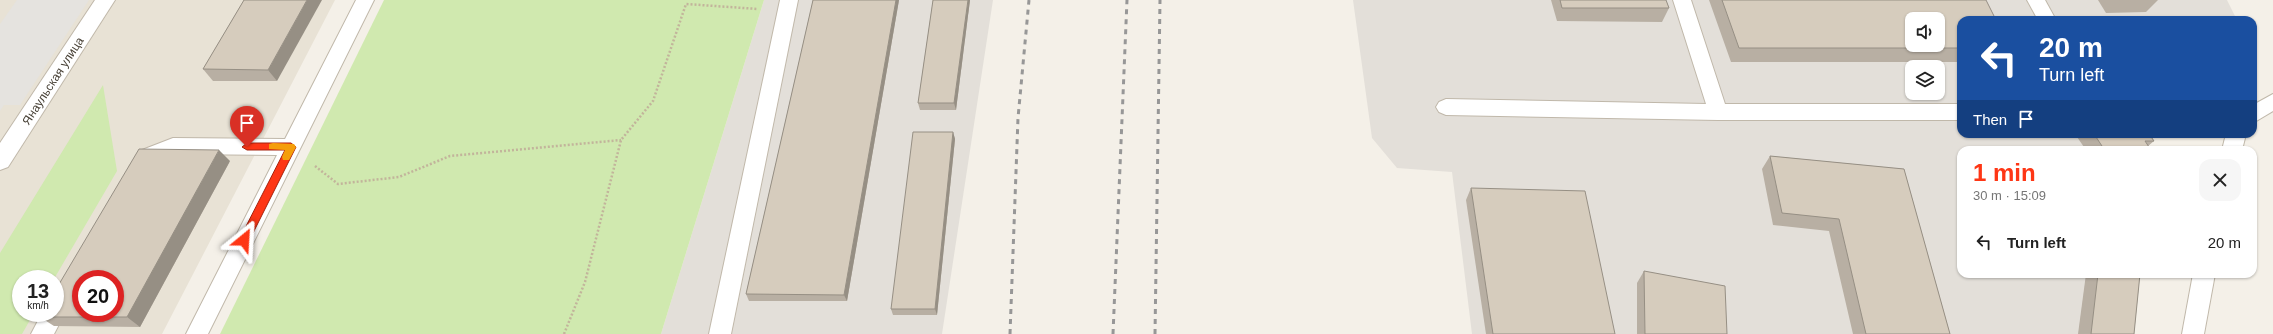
<!DOCTYPE html>
<meta charset="utf-8">
<style>
body{margin:0;font-family:Helvetica,sans-serif;background:#f6f6f6;color:#222;height:100vh;display:flex;flex-direction:column;font-size:15px;white-space:nowrap}
*{box-sizing:border-box;margin:0}
p{font-size:13px;color:#767676}
.icon{flex:none;width:22px;height:22px;fill:none;stroke:currentColor;stroke-width:2;stroke-linecap:round;stroke-linejoin:round}
.map{position:relative;flex:1;overflow:hidden}
.details{position:absolute;left:1957px;top:146px;width:300px;height:132px;display:flex;flex-direction:column;background:#fff;border-radius:12px;box-shadow:0 1px 3px #0004}
.details>*{flex:none}
.banner{position:absolute;left:1957px;top:16px;width:300px;height:122px;border-radius:12px;box-shadow:0 1px 3px #0004;background:#1a4fa0;color:#fff;overflow:hidden}
.controls{position:absolute;left:1905px;top:12px;display:grid;gap:8px}
.controls a{display:grid;place-items:center;width:40px;height:40px;border-radius:8px;background:#fff;box-shadow:0 1px 3px #0004;font-size:20px}
.speed{position:absolute;left:12px;top:270px;display:flex;gap:8px;font-size:20px;font-weight:700;text-align:center}
.speed>*{display:grid;place-content:center;width:52px;height:52px;border-radius:50%;background:#fff;box-shadow:0 1px 3px #0004;line-height:1}
.speed small{font-size:10px;font-weight:400}
.speed .limit{border:6px solid #d22;background:#fff;color:#111}
.pin{position:absolute;display:grid;place-items:center;width:34px;height:34px;color:#fff;margin:-41px -17px;border-radius:50% 50% 50% 0;rotate:-45deg;box-shadow:0 0 4px #0007}
.pin .icon{rotate:45deg}
.me{position:absolute;width:44px;margin:-22px;rotate:27deg;stroke-linejoin:round;filter:drop-shadow(0 0 3px #0008)}
.turn{display:flex;align-items:center;gap:14px;height:84px;padding:0 16px;font-size:18px}
.turn .icon{width:52px;height:52px;stroke-width:2.5}
.turn b{display:block;font-size:28px;line-height:34px}
.then{display:flex;align-items:center;height:38px;padding:0 16px;background:#0003;gap:8px;font-size:15px}
.round{display:grid;place-items:center;flex:none;width:42px;height:42px;border-radius:12px;background:#f6f6f6}
.overview{display:flex;align-items:center;justify-content:space-between;height:68px;padding:0 16px}
h1{font-size:24px;font-weight:800;line-height:30px;color:#fe3615}
ul{padding:0;list-style:none}
li{display:flex;align-items:center;gap:12px;height:56px;padding:0 16px}
li div{flex:1}
li b{display:block;font-size:15px}
li em{font-style:normal}
.map>svg:first-child{display:block}
.residential{fill:#e8e2d5;fill-rule:evenodd}
.industrial{fill:#e3dfd9;fill-rule:evenodd}
.green{fill:#d0e9af}
.parking{fill:#e5e3df}
.lines{fill:none;stroke-linecap:round;stroke-linejoin:round}
.lane-casing{stroke:#c0b8aa;stroke-width:2}
.street-casing{stroke:#c0b8aa;stroke-width:2}
.path{stroke:#c2b49b;stroke-width:2.5;stroke-dasharray:2 2;stroke-linecap:butt}
.lane{fill:#fff;fill-rule:evenodd}
.street{fill:#fff;fill-rule:evenodd}
.rail{stroke:#979797;stroke-width:3;stroke-dasharray:5 5;stroke-linecap:butt}
.wall{fill:#b8afa3}
.shaded-wall{fill:#968f84}
.building{fill:#d6ccbd;stroke:#968f84;fill-rule:evenodd}
.route{fill:#fe3615;stroke:#a5230e}
.slow{fill:#f59e0b}
.labels{text-anchor:middle;stroke-width:3;stroke-linejoin:round;paint-order:stroke}
.street-label{font-size:12px;fill:#484136;stroke:#fff}
</style>
<div class="map">
<svg width="2273" height="334" viewBox="0 0 2273 334">
<rect width="100%" height="100%" fill="#f4f0e8"/>
<path class="residential" d="M 0,0 L 335,0 L 162,334 L 0,334 ZM 21,279 L 55,279 L 55,313 L 21,313 ZM 81,279 L 115,279 L 115,313 L 81,313 Z"/>
<g class="industrial">
<path d="M 764,0 L 993,0 L 942,334 L 661,334 Z"/>
<path d="M 1353,0 L 2227,0 L 2237,20 L 1961,20 L 1961,134 L 2130,134 L 2141,150 L 1961,150 L 1961,274 L 2127,274 L 2121,334 L 1472,334 L 1452,172 L 1397,168 L 1372,138 ZM 1912,19 L 1938,19 L 1938,45 L 1912,45 ZM 1912,67 L 1938,67 L 1938,93 L 1912,93 Z"/>
</g>
<g class="green">
<path d="M 384,0 L 764,0 L 661,334 L 220,334 Z"/>
<path d="M 103,85 L 117,171 L 54,279 L 21,279 L 21,313 L 34,313 L 22,334 L 0,334 L 0,253 Z"/>
</g>
<path class="parking" d="M 17,0 L 89,0 L 20,105 L 4,105 L 0,111 L 0,24 Z"/>
<g class="lines">
<g class="lane-casing">
<g id="lane">
<path d="M 356,0 L 374,0 L 208,334 L 186,334 L 277,155 L 173,154 C 156,158 148,178 132,173 L 129,167 L 142,150 L 173,138 L 285,139 Z"/>
<path d="M 780,0 L 798,0 L 731,334 L 709,334 Z"/>
<path d="M 1673,0 L 1691,0 L 1725,104 L 1961,104 L 1961,120 L 1718,120 L 1446,115 L 1439,112 L 1436,107 L 1439,102 L 1446,99 L 1706,104 Z"/>
<path d="M 2027,0 L 2045,0 L 2056,20 L 2038,20 Z"/>
<path d="M 2273,94 L 2273,111 L 2253,123 L 2253,105 Z"/>
<path d="M 2226,134 L 2246,134 L 2242,150 L 2222,150 Z"/>
<path d="M 2193,274 L 2215,274 L 2204,334 L 2182,334 Z"/>
<path d="M 55,304 L 62,306 L 65,313 L 54,334 L 31,334 L 42,313 L 55,313 Z"/>
</g>
</g>
<g class="street-casing">
<path id="street" d="M 95,0 L 115,0 L 8,167 L 0,170 L 0,143 Z"/>
</g>
<g class="path">
<path d="M 315,166 L 338,184 L 399,177 L 450,156 L 621,140"/>
<path d="M 564,334 L 585,282 L 621,140 L 653,101 L 686,4 L 758,9"/>
</g>
<use href="#lane" class="lane"/>
<use href="#street" class="street"/>
<g class="rail">
<path d="M 1010,334 L 1018,118 L 1029,0"/>
<path d="M 1113,334 L 1127,0"/>
<path d="M 1155,334 L 1160,0"/>
</g>
</g>
<g class="wall">
<path d="M 244,0 L 277,81 L 213,81 L 203,69 Z"/>
<path d="M 813,0 L 899,0 L 847,301 L 749,301 L 746,294 Z"/>
<path d="M 933,0 L 970,0 L 956,110 L 920,110 L 918,103 Z"/>
<path d="M 1551,0 L 1666,0 L 1669,8 L 1662,22 L 1557,21 Z"/>
<path d="M 1709,0 L 1986,0 L 1961,20 L 1961,62 L 1731,62 Z"/>
<path d="M 2098,0 L 2158,0 L 2146,12 L 2106,13 Z"/>
<path d="M 953,132 L 955,139 L 937,315 L 893,315 L 891,309 Z"/>
<path d="M 2075,134 L 2149,134 L 2154,141 L 2148,146 L 2151,150 L 2086,150 Z"/>
<path d="M 1770,156 L 1904,169 L 1950,334 L 1853,334 L 1829,231 L 1773,225 L 1762,169 Z"/>
<path d="M 230,161 L 140,327 L 54,326 L 40,317 Z"/>
<path d="M 1471,188 L 1615,334 L 1486,334 L 1466,200 Z"/>
<path d="M 1644,271 L 1727,334 L 1637,334 L 1637,283 Z"/>
<path d="M 2086,274 L 2140,274 L 2134,334 L 2078,334 Z"/>
</g>
<g class="shaded-wall">
<path d="M 307,0 L 322,0 L 277,81 L 268,70 Z"/>
<path d="M 896,0 L 899,0 L 847,301 L 844,295 Z"/>
<path d="M 968,0 L 970,0 L 956,110 L 954,103 Z"/>
<path d="M 953,132 L 955,139 L 937,315 L 935,309 Z"/>
<path d="M 219,150 L 230,161 L 140,327 L 127,317 Z"/>
</g>
<g class="building">
<path d="M 244,0 L 307,0 L 268,70 L 203,69 Z"/>
<path d="M 813,0 L 896,0 L 844,295 L 746,294 Z"/>
<path d="M 933,0 L 968,0 L 954,103 L 918,103 Z"/>
<path d="M 1560,0 L 1666,0 L 1669,8 L 1562,8 Z"/>
<path d="M 1722,0 L 1986,0 L 1996,20 L 1961,20 L 1961,48 L 1739,48 ZM 1912,19 L 1938,19 L 1938,45 L 1912,45 Z"/>
<path d="M 913,132 L 953,132 L 935,309 L 891,309 Z"/>
<path d="M 2094,134 L 2149,134 L 2154,141 L 2145,141 L 2151,150 L 2099,150 L 2104,149 Z"/>
<path d="M 139,149 L 219,150 L 127,317 L 40,317 L 42,313 L 55,313 L 55,291 ZM 81,279 L 115,279 L 115,313 L 81,313 Z"/>
<path d="M 1770,156 L 1904,169 L 1950,334 L 1866,334 L 1839,219 L 1782,213 Z"/>
<path d="M 1471,188 L 1585,191 L 1615,334 L 1493,334 Z"/>
<path d="M 1644,271 L 1725,286 L 1727,334 L 1645,334 Z"/>
<path d="M 2098,274 L 2140,274 L 2134,334 L 2091,334 Z"/>
</g>
<path class="route" d="M 247,143 L 291,143 L 296,147 L 248,243 L 244,244 L 239,240 L 285,150 L 247,150 L 242,147 Z"/>
<path class="slow" d="M 273,143 L 294,144 L 296,147 L 289,160 L 283,160 L 282,157 L 285,150 L 269,149 L 269,144 Z"/>
<g class="labels">
<g class="street-label">
<text transform="translate(53 81) rotate(-57)" y="4">Янаульская улица</text>
</g>
</g>
</svg>
<div class="controls">
<a><svg class="icon" aria-label="sound" viewBox="0 0 24 24"><path d="M4 9h4l5-4v14l-5-4H4zM17 9q2 3 0 6"/></svg></a>
<a><svg class="icon" aria-label="layers" viewBox="0 0 24 24"><path d="M12 4l9 5-9 5-9-5zM3 14l9 5 9-5"/></svg></a>
</div>
<div class="speed"><div>13<small>km/h</small></div><div class="limit">20</div></div>
<div class="pin" style="left:247px;top:147px;background:#d93025"><svg class="icon" aria-label="arrive" viewBox="0 0 24 24"><path d="M6 21V4h12l-3 4 3 4H6"/></svg></div>
<svg class="me" style="left:244px;top:240px" viewBox="-20 -20 40 40"><path d="M0-17L14 15 0 8-14 15z" fill="#fe3615" stroke="#fff" stroke-width="4"/></svg>
<div class="banner">
<div class="turn"><svg class="icon" aria-label="left" viewBox="0 0 24 24"><path d="M17 20v-9H6M10 6l-5 5 5 5"/></svg><div><b>20 m</b>Turn left</div></div>
<div class="then">Then<svg class="icon" aria-label="arrive" viewBox="0 0 24 24"><path d="M6 21V4h12l-3 4 3 4H6"/></svg></div>
</div>
<section class="details">
<div class="overview"><div><h1>1 min</h1><p>30 m · 15:09</p></div><a class="round"><svg class="icon" aria-label="close" viewBox="0 0 24 24"><path d="M6 6l12 12M18 6L6 18"/></svg></a></div>
<ul>
<li><svg class="icon" aria-label="left" viewBox="0 0 24 24"><path d="M17 20v-9H6M10 6l-5 5 5 5"/></svg><div><b>Turn left</b></div><em>20 m</em></li>
</ul>
</section>
</div>
